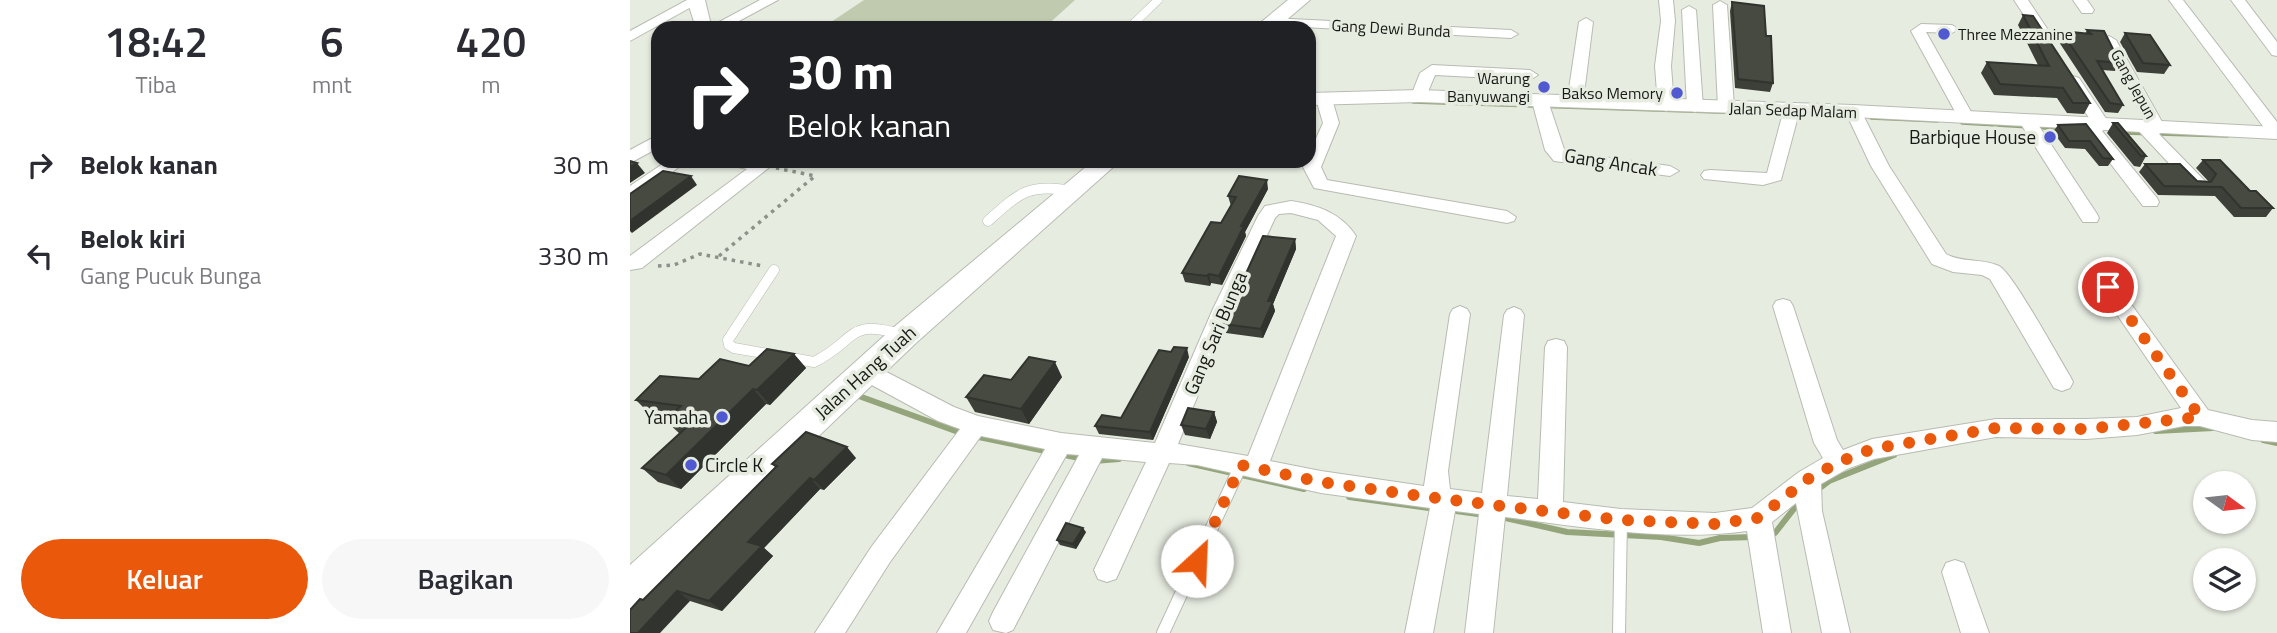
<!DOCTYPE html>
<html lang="id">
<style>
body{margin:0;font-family:"Titillium Web",sans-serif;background:#f7f7f7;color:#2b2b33;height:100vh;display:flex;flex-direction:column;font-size:26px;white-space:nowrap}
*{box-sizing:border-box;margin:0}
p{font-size:23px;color:#7c7c81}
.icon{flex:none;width:38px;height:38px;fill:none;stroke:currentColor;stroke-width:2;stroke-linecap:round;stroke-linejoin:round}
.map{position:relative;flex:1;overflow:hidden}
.panel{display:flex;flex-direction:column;background:#fff;width:630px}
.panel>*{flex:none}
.banner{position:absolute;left:21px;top:21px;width:665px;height:147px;border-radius:21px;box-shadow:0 2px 5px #0004;background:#202124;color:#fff;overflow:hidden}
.needle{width:46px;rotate:105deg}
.controls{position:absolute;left:1563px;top:471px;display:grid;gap:14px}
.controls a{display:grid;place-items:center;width:63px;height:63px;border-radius:50%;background:#fff;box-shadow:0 2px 5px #0004;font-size:35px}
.pin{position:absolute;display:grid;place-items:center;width:60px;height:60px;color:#fff;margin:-30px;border:4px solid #fff;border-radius:50%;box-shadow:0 2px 7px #0007}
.me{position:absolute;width:77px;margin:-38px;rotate:25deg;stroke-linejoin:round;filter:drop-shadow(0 0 5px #0008)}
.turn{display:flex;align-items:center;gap:24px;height:147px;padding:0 21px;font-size:32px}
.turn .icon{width:91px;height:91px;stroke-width:2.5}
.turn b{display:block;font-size:49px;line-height:60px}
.eta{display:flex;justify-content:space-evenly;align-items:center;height:119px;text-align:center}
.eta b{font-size:42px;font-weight:600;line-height:49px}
.button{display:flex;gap:14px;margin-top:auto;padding:14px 21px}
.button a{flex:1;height:80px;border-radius:42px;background:#ea580c;color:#fff;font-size:28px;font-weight:600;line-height:80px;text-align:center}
.button a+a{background:#f7f7f7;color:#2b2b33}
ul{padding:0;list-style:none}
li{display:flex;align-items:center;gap:21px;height:91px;padding:0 21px}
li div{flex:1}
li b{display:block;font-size:26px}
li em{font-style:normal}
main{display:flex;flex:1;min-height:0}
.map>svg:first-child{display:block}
.green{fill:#bfcaae}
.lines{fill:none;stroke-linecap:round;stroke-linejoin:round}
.stream-far1{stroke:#95a57b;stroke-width:3.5}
.stream{stroke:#95a57b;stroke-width:6}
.service-far2-casing{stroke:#b7bcb1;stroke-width:9}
.service-far1-casing{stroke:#b7bcb1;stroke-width:11}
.service-casing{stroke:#b7bcb1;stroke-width:14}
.minor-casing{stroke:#b7bcb1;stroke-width:2}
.tertiary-casing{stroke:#b7bcb1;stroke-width:2}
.secondary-casing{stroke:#b7bcb1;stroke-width:2}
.path{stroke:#8d9189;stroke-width:3.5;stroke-dasharray:3.5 5;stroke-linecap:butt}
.service-far2{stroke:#fff;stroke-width:8}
.service-far1{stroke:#fff;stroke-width:10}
.service{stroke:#fff;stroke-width:12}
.minor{fill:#fff;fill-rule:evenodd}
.tertiary{fill:#fff;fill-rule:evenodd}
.secondary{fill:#fff;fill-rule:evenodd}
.wall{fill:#3c4038}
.shaded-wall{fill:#31342e}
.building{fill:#464a41;stroke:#31342e;stroke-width:2}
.route{stroke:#ea580c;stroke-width:12;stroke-dasharray:0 21.6}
.poi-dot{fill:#5159d0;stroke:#e7ece1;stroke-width:2.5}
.labels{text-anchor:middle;stroke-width:7;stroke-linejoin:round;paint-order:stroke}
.far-street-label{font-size:16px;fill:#171915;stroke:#e7ece1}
.far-poi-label{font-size:16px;fill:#171915;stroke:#e7ece1;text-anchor:end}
.poi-label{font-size:19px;fill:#171915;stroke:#e7ece1;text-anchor:end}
.street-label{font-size:19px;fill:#171915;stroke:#e7ece1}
</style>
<main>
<section class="panel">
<div class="eta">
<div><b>18:42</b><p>Tiba</p></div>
<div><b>6</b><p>mnt</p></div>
<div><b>420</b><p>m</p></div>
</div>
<ul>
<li><svg class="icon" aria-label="right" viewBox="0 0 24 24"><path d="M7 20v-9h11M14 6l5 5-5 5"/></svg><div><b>Belok kanan</b></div><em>30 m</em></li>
<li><svg class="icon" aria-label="left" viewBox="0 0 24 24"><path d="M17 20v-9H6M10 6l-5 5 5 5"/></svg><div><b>Belok kiri</b><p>Gang Pucuk Bunga</p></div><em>330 m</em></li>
</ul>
<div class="button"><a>Keluar</a><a>Bagikan</a></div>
</section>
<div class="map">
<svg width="1647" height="633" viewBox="0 0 1647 633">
<rect width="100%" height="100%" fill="#e7ece1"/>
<path class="green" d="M 234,0 L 445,0 L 414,28 L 192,28 Z"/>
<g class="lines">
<g class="stream-far1">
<path d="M 783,102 L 1207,116"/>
<path d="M 1241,118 L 1308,121"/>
<path d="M 1332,123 L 1431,129"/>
<path d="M 1493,133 L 1598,136"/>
</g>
<g class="stream">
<path d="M 226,395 L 331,433"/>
<path d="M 1526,431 L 1583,428"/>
<path d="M 344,436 L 420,452"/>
<path d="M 1633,440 L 1647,443"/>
<path d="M 430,454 L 454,459"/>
<path d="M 464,461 L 489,459"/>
<path d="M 558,463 L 674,489"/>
<path d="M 1187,490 L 1199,481 L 1264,455"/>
<path d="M 719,497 L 806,509"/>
<path d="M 819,510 L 855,515"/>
<path d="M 871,517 L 937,532 L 1031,537 L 1069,543 L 1090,538 L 1124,537"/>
<path d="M 1140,535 L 1145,533 L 1170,501"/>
</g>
<g class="service-far2-casing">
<path id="service-far2" d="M 499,28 L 528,0"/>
</g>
<g class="service-far1-casing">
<g id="service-far1">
<path d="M 358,221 C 389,193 399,183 442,191"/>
<path d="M 144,270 L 98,340 L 99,345 L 104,348 L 184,362 C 227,341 217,317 273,335"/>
</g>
</g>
<g class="service-casing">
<g id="service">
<path d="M 533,633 L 611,465"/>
<path d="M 989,633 L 991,520"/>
</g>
</g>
<g class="minor-casing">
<g id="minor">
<path d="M 57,0 L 72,1 L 0,41 L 0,31 Z"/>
<path d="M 130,0 L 148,0 L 96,28 L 78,28 Z"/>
<path d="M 1029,0 L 1043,0 L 1045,21 L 1041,66 L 1044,106 L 1036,111 L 1028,106 L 1025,66 L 1031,21 Z"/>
<path d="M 1384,0 L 1398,0 L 1424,39 L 1422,42 L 1412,42 Z"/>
<path d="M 1443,0 L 1457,0 L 1464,10 L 1462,13 L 1452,13 Z"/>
<path d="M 1539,0 L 1553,0 L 1647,122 L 1647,138 L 1641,137 Z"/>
<path d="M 1601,0 L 1615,0 L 1647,42 L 1647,56 L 1642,55 Z"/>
<path d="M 1090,1 L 1097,5 L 1104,107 L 1096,112 L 1088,107 L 1083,5 Z"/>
<path d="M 1059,6 L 1066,10 L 1073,107 L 1065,112 L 1057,107 L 1052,10 Z"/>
<path d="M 641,18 L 881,30 L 888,34 L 881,38 L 636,25 L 636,19 Z"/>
<path d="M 956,18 L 963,22 L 953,102 L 945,107 L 937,102 L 949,22 Z"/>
<path d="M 1291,24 L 1322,25 L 1329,29 L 1322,33 L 1296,32 L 1344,117 L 1342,120 L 1330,120 L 1328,117 L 1281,31 Z"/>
<path d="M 1479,36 L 1486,40 L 1536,129 L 1529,134 L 1574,180 L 1577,184 L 1574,188 L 1562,188 L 1506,128 L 1508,124 L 1517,124 L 1472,40 Z"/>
<path d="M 802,65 L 900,70 L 908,75 L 900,80 L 805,75 L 795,99 L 783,99 L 781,96 L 790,73 Z"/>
<path d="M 1443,76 L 1449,78 L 1481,126 L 1472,131 L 1527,198 L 1529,202 L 1527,206 L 1513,206 L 1451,125 L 1453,121 L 1461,121 L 1435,81 Z"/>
<path d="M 694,94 L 702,99 L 709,123 L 691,167 L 697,180 L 877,211 L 886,217 L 884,221 L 877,223 L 684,188 L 673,167 L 676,161 L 679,161 L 679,154 L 693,123 L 686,99 Z"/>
<path d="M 910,96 L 918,101 L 935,152 L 1040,166 L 1049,171 L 1040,176 L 924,161 L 915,150 L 902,101 Z"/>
<path d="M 1162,104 L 1170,109 L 1151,180 L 1133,185 L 1074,179 L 1071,175 L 1074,171 L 1080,170 L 1137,173 L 1154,109 Z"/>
<path d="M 1223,106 L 1231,111 L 1259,166 L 1316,254 C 1332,263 1352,258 1369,266 C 1382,272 1429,358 1440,376 L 1443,382 L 1440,388 L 1432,391 L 1424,388 L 1360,279 L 1352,275 L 1323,272 L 1302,264 L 1241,166 L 1215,111 Z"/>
<path d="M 1397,116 L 1403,117 L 1467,214 L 1469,218 L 1467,222 L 1453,222 L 1389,121 Z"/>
<path d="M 28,135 L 28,148 L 0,163 L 0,150 Z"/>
<path d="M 37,161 L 57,161 L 6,199 L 0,201 L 0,186 Z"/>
<path d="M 96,161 L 133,161 L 141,166 L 12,268 L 0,270 L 0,256 L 117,169 L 99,165 Z"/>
<path d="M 661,201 C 688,205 711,213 726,236 L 640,461 L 691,471 L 794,486 L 820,314 L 823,309 L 830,306 L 837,309 L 840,314 L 818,471 L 820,489 L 852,493 L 874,315 L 877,310 L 884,307 L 891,310 L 894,315 L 877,496 L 908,499 L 915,347 L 918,341 L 926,339 L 934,341 L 937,347 L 933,502 L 991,509 L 1085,513 L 1122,508 L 1169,472 L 1193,458 L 1184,443 L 1143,306 L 1146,301 L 1153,299 L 1160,301 L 1163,306 L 1207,440 L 1213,450 L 1242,439 L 1366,419 L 1456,419 L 1507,417 L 1551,408 L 1468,287 L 1471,282 L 1485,282 L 1578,410 L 1622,420 L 1647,422 L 1647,442 L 1622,440 L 1570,426 L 1554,426 L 1507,435 L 1456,439 L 1366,437 L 1244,459 L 1217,469 L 1191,484 L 1192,511 L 1220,633 L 1192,633 L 1166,503 L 1142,522 L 1161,633 L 1133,633 L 1117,531 C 1037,542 954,527 875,517 L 863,633 L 835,633 L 849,514 L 825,511 L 803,633 L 775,633 L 800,508 L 691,493 L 567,465 L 539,463 L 486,579 L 477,582 L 468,579 L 464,570 L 516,462 L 472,458 L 383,630 L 376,633 L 363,630 L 359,621 L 363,612 L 449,455 L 437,454 L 336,633 L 307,633 L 415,449 L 351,436 L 260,562 L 215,633 L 185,633 L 242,546 L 330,429 L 308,421 L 227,377 L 224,371 L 227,365 L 235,363 L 243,365 L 324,407 L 348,416 L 431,433 L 525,443 L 583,309 L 628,216 L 635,206 ZM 661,213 L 688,220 L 706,236 L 618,456 L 548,444 L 603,309 L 645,218 L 649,214 Z"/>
<path d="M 1325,560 L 1334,563 L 1359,633 L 1331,633 L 1312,572 L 1316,563 Z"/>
</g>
</g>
<g class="tertiary-casing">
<g id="tertiary">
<path d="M 57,0 L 75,0 L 80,21 L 91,28 L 66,28 Z"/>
<path d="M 789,90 L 1223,105 L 1647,127 L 1647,139 L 1223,117 L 789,102 L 679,105 L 679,93 Z"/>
</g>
</g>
<g class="secondary-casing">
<g id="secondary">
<path d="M 658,0 L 680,0 L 647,28 L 624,28 Z"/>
<path d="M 463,161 L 490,161 L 286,343 L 14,603 L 0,608 L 0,565 L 264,327 Z"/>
</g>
</g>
<g class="path">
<path d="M 89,256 L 185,176 L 146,168"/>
<path d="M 28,266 L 44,265 L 70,254 L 133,266"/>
</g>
<use href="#service-far2" class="service-far2"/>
<use href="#service-far1" class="service-far1"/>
<use href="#service" class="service"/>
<use href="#minor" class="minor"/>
<use href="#tertiary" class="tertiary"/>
<use href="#secondary" class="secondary"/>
</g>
<g class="wall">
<path d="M 1102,2 L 1136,36 L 1143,83 L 1140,92 L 1105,88 L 1100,11 Z"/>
<path d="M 1393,15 L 1460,103 L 1454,114 L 1437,113 L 1427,98 L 1364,95 L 1351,73 L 1357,62 L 1408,65 L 1388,25 Z"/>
<path d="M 1457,30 L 1490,63 L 1485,71 L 1472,70 L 1493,105 L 1488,113 L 1475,112 L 1427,39 L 1431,31 L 1455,34 Z"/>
<path d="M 1495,33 L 1540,65 L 1534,74 L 1507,72 L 1490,42 Z"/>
<path d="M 1483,123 L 1516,156 L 1510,167 L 1504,166 L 1477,133 Z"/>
<path d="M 1456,124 L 1483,159 L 1478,166 L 1469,166 L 1455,149 L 1435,148 L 1423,132 L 1428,125 Z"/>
<path d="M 1573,160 L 1620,191 L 1643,208 L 1636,217 L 1604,217 L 1585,196 L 1528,195 L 1509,172 L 1515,164 L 1567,181 L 1579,182 L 1566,168 Z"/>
<path d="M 638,189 L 615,232 L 616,236 L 592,285 L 581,283 L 580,286 L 555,282 L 552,273 L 591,223 L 601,206 L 598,196 Z"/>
<path d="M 665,239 L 666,249 L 643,304 L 645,311 L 633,338 L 596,333 L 593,324 Z"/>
<path d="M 164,354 L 176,368 L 140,405 L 136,404 L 51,489 L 28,482 L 12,468 L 50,434 L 35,420 L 39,417 L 21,415 L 6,400 L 69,379 Z"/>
<path d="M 559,357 L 523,440 L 469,434 L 465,426 L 491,418 Z"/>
<path d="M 432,377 L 399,424 L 345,412 L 336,397 L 381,380 Z"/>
<path d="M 584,412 L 587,422 L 580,439 L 555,435 L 551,425 Z"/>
<path d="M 226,458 L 194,490 L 190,489 L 134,548 L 143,556 L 92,611 L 60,601 L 13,600 L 145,467 L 142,464 Z"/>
<path d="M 456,532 L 446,549 L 430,545 L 427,540 Z"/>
</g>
<g class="shaded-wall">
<path d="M 7,163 L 15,173 L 0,183 L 0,167 Z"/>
<path d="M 61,176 L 67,185 L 2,233 L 0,231 L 0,221 Z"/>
<path d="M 637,180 L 638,189 L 615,232 L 616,236 L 592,285 L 589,276 L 611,226 Z"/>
<path d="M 665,239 L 666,249 L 643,304 L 645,311 L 633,338 L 631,329 L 638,301 Z"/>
<path d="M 579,274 L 581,283 L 580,286 L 577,276 Z"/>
<path d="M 557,348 L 559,357 L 523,440 L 520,432 Z"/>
<path d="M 164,354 L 176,368 L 140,405 L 127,390 Z"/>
<path d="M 425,362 L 432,377 L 399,424 L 391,409 Z"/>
<path d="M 123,389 L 136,404 L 51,489 L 36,475 Z"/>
<path d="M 584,412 L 587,422 L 580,439 L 576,429 Z"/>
<path d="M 217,447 L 226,458 L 194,490 L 184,480 Z"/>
<path d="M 180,478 L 190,489 L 134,548 L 143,556 L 92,611 L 79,601 L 118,542 Z"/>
<path d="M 453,528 L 456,532 L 446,549 L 443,544 Z"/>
<path d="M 47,591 L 60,601 L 30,633 L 8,633 Z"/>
</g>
<g class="building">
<path d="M 1102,2 L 1134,6 L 1136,36 L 1141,36 L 1143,83 L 1108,79 Z"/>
<path d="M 1393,15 L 1403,16 L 1460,103 L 1443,103 L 1433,88 L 1370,84 L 1357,62 L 1419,66 Z"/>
<path d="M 1457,30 L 1474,31 L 1490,63 L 1467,61 L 1493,105 L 1480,103 L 1431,31 L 1461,34 Z"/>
<path d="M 1495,33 L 1520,35 L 1540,65 L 1513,63 Z"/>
<path d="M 1483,123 L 1488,123 L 1516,156 L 1511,156 Z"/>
<path d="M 1456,124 L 1483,159 L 1473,158 L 1460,141 L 1439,141 L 1428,125 Z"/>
<path d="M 1573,160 L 1590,160 L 1620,191 L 1626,191 L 1643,208 L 1611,208 L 1592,187 L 1534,186 L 1515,164 L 1550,164 L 1567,181 L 1581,182 L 1586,174 Z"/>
<path d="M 0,161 L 7,163 L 0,167 Z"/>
<path d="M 33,171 L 61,176 L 0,221 L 0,194 Z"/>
<path d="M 609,176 L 637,180 L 611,226 L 614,226 L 589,276 L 579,274 L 577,276 L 552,273 L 581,222 L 591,223 L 606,197 L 598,196 Z"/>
<path d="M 633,236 L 665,239 L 638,301 L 643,301 L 631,329 L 593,324 Z"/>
<path d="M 544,347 L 557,348 L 520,432 L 465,426 L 472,415 L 491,418 L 529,350 L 541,352 Z"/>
<path d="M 137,349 L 164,354 L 127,390 L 123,389 L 36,475 L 12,468 L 59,425 L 35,420 L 51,406 L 6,400 L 30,376 L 69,379 L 90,359 L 119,366 Z"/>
<path d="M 399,357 L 425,362 L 391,409 L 336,397 L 354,375 L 381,380 Z"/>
<path d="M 558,408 L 584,412 L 576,429 L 551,425 Z"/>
<path d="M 176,432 L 217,447 L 184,480 L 180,478 L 118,542 L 132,546 L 79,601 L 47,591 L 8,633 L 0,633 L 0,610 L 10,599 L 13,600 L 147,466 L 142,464 Z"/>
<path d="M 436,523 L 453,528 L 443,544 L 427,540 Z"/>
</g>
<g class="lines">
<path class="route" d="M 567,561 L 611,465 L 691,482 L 813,499 L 991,520 L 1085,524 L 1128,518 L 1178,479 L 1209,462 L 1242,449 L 1366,428 L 1456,429 L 1570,417 L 1478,287"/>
</g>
<g class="poi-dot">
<circle cx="1314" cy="34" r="7"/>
<circle cx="914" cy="87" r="7"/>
<circle cx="1047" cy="93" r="7"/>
<circle cx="1420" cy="137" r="7"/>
<circle cx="92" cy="417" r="7"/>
<circle cx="61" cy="465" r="7"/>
</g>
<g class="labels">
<g class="far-street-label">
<text transform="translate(761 28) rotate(3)" y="6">Gang Dewi Bunda</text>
<text transform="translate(1504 84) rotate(61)" y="6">Gang Jepun</text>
<text transform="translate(1163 110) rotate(2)" y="6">Jalan Sedap Malam</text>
</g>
<g class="far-poi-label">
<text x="1328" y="40" text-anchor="start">Three Mezzanine</text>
<text x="900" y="84">Warung<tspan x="900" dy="18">Banyuwangi</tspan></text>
<text x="1033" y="99">Bakso Memory</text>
</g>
<g class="poi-label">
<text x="1406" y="144">Barbique House</text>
<text x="78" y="424">Yamaha</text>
<text x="75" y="472" text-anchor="start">Circle K</text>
</g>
<g class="street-label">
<text transform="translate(981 162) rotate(9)" y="7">Gang Ancak</text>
<text transform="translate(585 333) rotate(-67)" y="7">Gang Sari Bunga</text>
<text transform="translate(235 372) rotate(-42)" y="7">Jalan Hang Tuah</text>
</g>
</g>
</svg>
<div class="controls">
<a><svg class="needle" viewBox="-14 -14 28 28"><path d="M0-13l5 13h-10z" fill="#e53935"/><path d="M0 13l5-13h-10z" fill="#7c7c81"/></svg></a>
<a><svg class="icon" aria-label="layers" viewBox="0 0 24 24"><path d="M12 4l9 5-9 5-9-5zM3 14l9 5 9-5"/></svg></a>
</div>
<div class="pin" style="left:1478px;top:287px;background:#d93025"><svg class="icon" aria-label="arrive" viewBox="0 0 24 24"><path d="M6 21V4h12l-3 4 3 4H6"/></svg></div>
<svg class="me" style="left:567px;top:561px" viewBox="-20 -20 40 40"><circle r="19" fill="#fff"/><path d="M0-13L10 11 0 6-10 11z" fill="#ea580c"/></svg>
<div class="banner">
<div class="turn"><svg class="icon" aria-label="right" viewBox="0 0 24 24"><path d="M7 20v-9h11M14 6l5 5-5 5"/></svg><div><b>30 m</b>Belok kanan</div></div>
</div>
</div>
</main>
